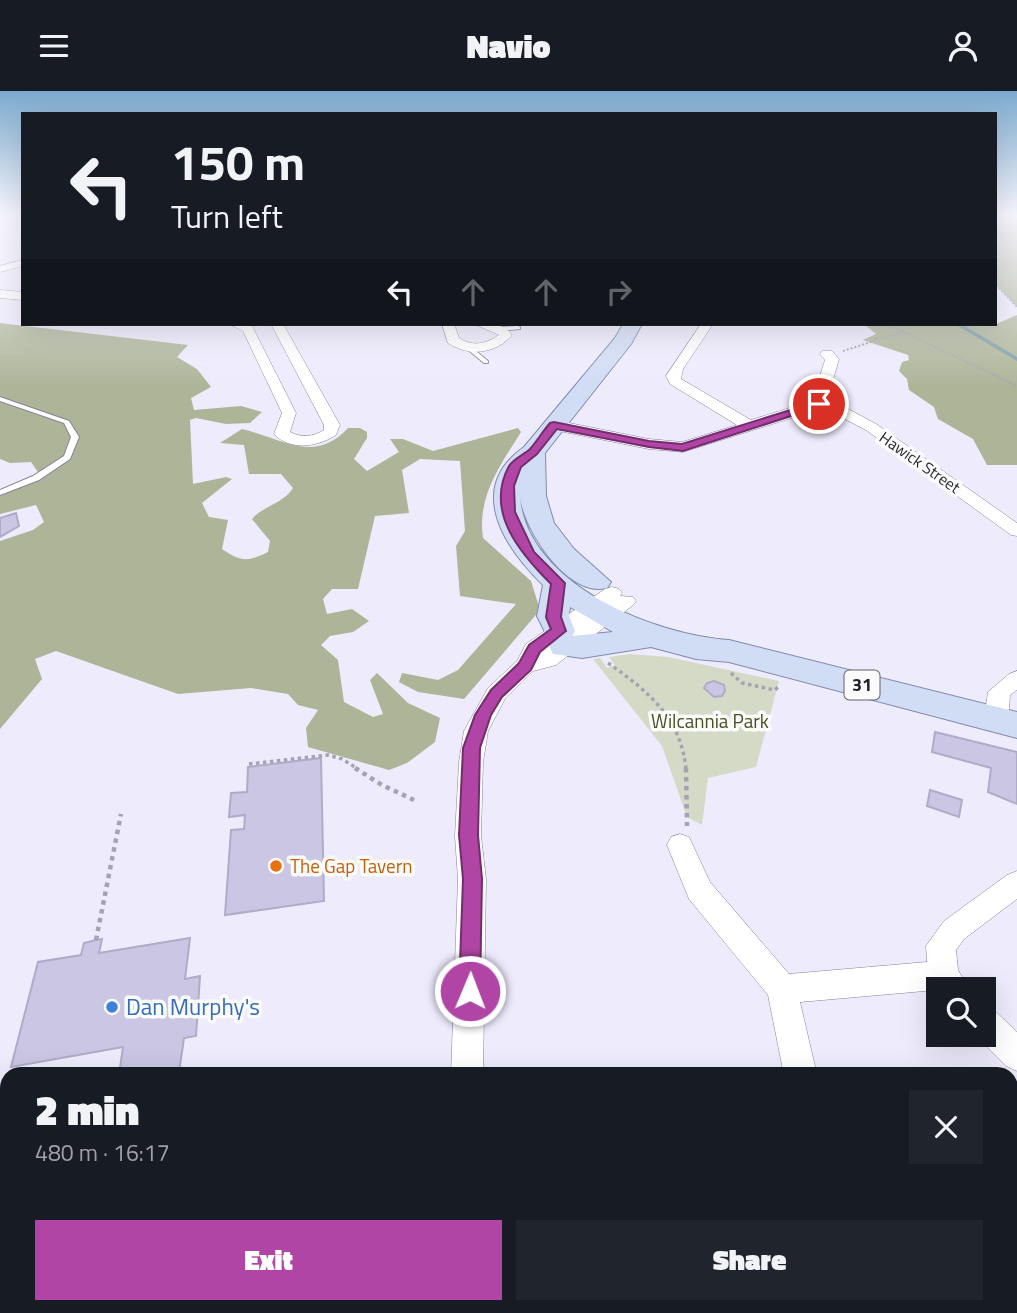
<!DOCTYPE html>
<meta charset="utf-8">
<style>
body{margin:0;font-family:"Titillium Web",sans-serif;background:#20242c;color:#f1f3f6;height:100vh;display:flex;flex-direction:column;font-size:26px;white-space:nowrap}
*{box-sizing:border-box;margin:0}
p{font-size:23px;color:#9ea1a6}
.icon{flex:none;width:38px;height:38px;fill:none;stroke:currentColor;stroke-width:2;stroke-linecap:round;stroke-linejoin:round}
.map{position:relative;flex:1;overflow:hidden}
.sheet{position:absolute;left:0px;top:976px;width:1018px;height:247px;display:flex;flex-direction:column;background:#171b24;border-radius:21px 21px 0 0;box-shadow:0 7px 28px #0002}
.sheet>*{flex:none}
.hud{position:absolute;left:21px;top:21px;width:976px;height:214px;border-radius:0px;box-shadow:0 7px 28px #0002;background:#171b24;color:#f1f3f6;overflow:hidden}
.buttons{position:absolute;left:926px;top:886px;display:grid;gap:14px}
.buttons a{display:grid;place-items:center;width:70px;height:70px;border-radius:0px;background:#171b24;box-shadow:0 7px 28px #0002;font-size:35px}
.pin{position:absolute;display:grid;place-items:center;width:60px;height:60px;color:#fff;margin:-30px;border:4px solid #fff;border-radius:50%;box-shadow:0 2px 7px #0007}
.me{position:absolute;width:77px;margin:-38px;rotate:1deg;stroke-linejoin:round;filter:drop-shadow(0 0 5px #0008)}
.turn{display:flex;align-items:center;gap:24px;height:147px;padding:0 35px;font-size:32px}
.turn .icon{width:91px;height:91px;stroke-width:2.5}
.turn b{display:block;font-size:49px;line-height:60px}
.lanes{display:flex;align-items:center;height:66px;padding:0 35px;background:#0003;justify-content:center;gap:35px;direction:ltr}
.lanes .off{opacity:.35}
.round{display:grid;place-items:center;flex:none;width:74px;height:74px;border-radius:0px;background:#20242c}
.headline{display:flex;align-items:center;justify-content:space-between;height:119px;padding:0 35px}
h1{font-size:42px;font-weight:800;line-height:52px}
.primary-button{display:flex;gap:14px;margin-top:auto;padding:14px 35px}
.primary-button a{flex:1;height:80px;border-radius:0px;background:#b145a5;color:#fff;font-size:28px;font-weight:800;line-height:80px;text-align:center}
.primary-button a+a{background:#20242c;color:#f1f3f6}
header{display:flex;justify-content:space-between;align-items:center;height:91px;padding:0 35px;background:#171b24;font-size:32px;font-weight:800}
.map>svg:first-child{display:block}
.green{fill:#d5dac6}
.forest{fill:#adb497}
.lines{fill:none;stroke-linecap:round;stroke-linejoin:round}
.stream{stroke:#7a9ca6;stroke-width:3.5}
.building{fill:#cac6e3;stroke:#afabc8;stroke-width:2}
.lane-casing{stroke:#86819c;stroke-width:2}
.street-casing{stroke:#86819c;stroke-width:1}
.primary-casing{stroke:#808baa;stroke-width:2}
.path-far2{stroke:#a5a3b2;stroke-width:2;stroke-dasharray:2 2;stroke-linecap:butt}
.path-far1{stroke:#a5a3b2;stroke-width:3.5;stroke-dasharray:3.5 3.5;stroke-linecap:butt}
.path{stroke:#a5a3b2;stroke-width:4.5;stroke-dasharray:4.5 4.5;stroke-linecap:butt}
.lane{fill:#fff;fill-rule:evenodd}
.street{fill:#fff;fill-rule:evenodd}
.primary{fill:#d1dcf5;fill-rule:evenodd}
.route{fill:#b145a5;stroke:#732d6b;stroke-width:2}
.food-dot{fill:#e8710a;stroke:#fbfbfb;stroke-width:2.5}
.shop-dot{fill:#3f7fe0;stroke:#fbfbfb;stroke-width:2.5}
.labels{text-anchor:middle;stroke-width:7;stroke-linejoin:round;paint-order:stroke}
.far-street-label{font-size:16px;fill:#211f29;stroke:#fbfbfb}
.shield{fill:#fbfbfb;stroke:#626168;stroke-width:2}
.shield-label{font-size:18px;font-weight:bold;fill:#211f29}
.park-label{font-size:19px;fill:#464f1f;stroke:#fbfbfb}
.food-label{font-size:19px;fill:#c56008;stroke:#fbfbfb;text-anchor:start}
.near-shop-label{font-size:23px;fill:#366cbe;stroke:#fbfbfb;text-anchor:start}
</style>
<header><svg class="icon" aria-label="menu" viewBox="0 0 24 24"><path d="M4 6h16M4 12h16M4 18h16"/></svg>Navio<svg class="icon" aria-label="person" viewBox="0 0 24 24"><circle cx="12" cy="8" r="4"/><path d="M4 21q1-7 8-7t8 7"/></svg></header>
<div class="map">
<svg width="1017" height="1222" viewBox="0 0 1017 1222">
<rect width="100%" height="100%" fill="#eeebfd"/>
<path class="green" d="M 630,563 L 668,566 L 779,590 L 756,676 L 708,687 L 702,734 L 687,726 L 662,655 L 593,568 L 600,567 L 607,577 L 615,574 L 609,566 Z"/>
<g class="forest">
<path d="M 996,125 L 1017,125 L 1017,216 L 996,194 Z"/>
<path d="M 1017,224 L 1017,374 L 987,374 L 973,348 L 938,328 L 934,316 L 909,299 L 907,288 L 899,280 L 902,271 L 909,269 L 908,264 L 863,249 L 876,243 L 864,233 L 996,233 Z"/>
<path d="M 0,232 L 188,254 L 177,266 L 197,278 L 211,296 L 191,307 L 194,319 L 241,315 L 262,321 L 250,332 L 226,333 L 196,327 L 190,329 L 193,393 L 226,386 L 232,388 L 202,412 L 209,426 L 228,429 L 222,458 C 241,471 248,471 268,461 L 270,450 L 252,428 C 264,414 283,413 293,397 L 281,383 L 249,383 L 244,354 L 220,352 L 242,338 C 281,347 314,374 348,337 L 360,337 L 367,341 L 367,347 L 354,368 L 367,380 L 399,361 L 390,348 L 403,348 L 433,360 L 518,337 L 521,341 C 500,375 477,405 483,447 L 531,490 L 540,519 L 464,608 L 418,601 L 399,591 L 402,582 L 438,589 L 458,579 L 516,513 L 460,505 L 456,455 L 465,440 L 460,370 L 420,368 L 402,379 L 409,422 L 375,425 L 358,498 L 332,498 L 323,508 L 327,523 L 352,518 L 369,530 L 353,541 L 330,545 L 321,554 L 338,569 L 344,611 L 373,626 L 383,623 L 370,589 L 377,582 L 408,612 L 440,627 L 435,651 L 407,672 L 389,679 L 308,656 L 306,637 L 318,619 L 298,614 L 288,603 L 251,597 L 178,603 L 56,560 L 35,568 L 42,588 L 0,638 L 0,450 L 33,439 L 44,431 L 36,414 L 0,423 L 0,405 L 42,387 L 31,371 L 10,372 L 0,368 Z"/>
</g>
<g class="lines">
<path class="stream" d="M 958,233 L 1017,268"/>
</g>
<g class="building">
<path d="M 16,422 L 19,435 L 0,446 L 0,427 Z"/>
<path d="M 714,590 L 724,594 L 725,600 L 722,605 L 714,606 L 704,597 L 707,592 Z"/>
<path d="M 935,641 L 1017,661 L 1017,713 L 988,701 L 991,677 L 932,661 Z"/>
<path d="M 321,667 L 324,810 L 225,824 L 231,739 L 244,738 L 245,724 L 229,726 L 231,702 L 247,701 L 248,676 Z"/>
<path d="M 930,699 L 962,709 L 959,726 L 927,715 Z"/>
<path d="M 190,847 L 185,888 L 200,885 L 196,945 L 184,947 L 179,981 L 119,984 L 123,956 L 11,976 L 38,871 L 81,864 L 84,852 L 96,849 L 102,848 L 99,862 Z"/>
</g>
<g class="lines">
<g class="lane-casing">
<g id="lane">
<path d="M 518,235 L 520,236 L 520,238 L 499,240 L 496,238 L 499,236 Z"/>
<path d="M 467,256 L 471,256 L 488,270 L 488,272 L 484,272 L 467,258 Z"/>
<path d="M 0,306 L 69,330 L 79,346 L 70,368 L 39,389 L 0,404 L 0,399 L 33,385 L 64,365 L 71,346 L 64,332 L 0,310 Z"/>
</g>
</g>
<g class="street-casing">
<g id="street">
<path d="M 0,125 L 16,125 L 0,130 Z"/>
<path d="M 23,169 L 23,175 L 0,181 L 0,175 Z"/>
<path d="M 0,199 L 23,201 L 23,209 L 0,207 Z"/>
<path d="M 229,233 L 252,235 L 296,322 L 290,341 C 302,347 313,346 324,339 L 324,334 L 271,233 L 283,233 L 340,334 L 336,344 C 318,356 290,360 274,343 L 282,322 L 243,240 Z"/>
<path d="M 442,233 L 454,233 L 459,247 C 473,256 486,253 499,244 L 474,233 C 489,233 503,231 512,244 C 497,263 468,266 448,252 Z"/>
<path d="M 701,233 L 713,233 L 683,278 L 681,288 L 751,329 L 812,310 L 825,269 L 820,263 L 822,260 L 832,260 L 839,268 L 827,310 L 839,313 L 876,333 L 1017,432 L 1017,445 L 1011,444 L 866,339 L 829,320 L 820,318 L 683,361 L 649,358 L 554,339 L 546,334 L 554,329 L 649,348 L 682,351 L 737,334 L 670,293 L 666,285 Z"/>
<path d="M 612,496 L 619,498 L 622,502 L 620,505 L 633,506 L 636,510 L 633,514 L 556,574 L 533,580 L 505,608 L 488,640 L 483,671 L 481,745 L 486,788 L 483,984 L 451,984 L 458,788 L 455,745 L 459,671 L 464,640 L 488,597 L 517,570 L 526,553 L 605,498 Z"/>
<path d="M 1017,580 L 1017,599 L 1010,604 L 1008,628 L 1004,634 L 996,636 L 988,634 L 984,628 L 988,601 L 1009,583 Z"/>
<path d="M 680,743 L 689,746 L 710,791 L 789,883 L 927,871 L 926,855 L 944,830 L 1007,784 L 1017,780 L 1017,808 L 964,848 L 956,859 L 958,879 L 969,898 L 938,898 L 938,901 L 936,899 L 800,911 L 817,984 L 784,984 L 768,904 L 689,808 L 667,754 L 671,746 Z"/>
<path d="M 984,916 L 995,920 L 1017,941 L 1017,980 L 1006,975 L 974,943 L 984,943 Z"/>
<rect x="451" y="1216" width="40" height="6"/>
</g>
</g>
<g class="primary-casing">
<path id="primary" d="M 623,233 L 642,233 L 631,253 L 545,362 L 546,405 L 554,432 L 574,458 L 611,491 L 607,497 C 568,507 525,440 520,407 C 528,494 655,544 729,549 L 1017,621 L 1017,647 L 729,571 L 696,568 L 651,556 L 582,567 L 553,563 L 549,555 L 553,549 L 548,547 L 537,525 L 543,494 C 503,455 466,397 524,356 L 615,247 ZM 570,516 L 613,541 L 572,545 L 575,540 L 569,525 Z"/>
</g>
<g class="path-far2">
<path d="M 996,194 L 1017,216"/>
<path d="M 887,233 L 1017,295"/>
<path d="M 843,260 L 902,241"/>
</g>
<g class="path-far1">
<path d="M 608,572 C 648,600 681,627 686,678"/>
<path d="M 731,582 L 742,592 L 775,599 L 779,595"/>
<path d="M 249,673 L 328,664 L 342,668 L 358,678"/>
</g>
<g class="path">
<path d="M 355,677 L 382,694 L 414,709"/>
<path d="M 686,677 L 687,735"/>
<path d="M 96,849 L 121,723"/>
</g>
<use href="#lane" class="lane"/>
<use href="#street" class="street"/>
<use href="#primary" class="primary"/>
</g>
<linearGradient id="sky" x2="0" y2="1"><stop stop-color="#7caace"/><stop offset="0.42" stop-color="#f7f6fe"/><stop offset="1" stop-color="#f7f6fe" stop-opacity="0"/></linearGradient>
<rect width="1017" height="296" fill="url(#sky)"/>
<path class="route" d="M 819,310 L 824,313 L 822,315 L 683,360 L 649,356 L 557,338 L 537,363 L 521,376 L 514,395 L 515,421 L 534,461 L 565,492 L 561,526 L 566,540 L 540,561 L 531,579 L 502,606 L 491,624 L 480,657 L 478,744 L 482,788 L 480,900 L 477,907 L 470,910 L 462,907 L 459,900 L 463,788 L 459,744 L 463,657 L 475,624 L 491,599 L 519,572 L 529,554 L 551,538 L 546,526 L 551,493 C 521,463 484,421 509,375 C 514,367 524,364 530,358 C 537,350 543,340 550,332 L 554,331 L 649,350 L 682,353 Z"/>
<circle class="food-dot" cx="276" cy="775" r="7"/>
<circle class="shop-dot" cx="112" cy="916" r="7"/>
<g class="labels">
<g class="far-street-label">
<text transform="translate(920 371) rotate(35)" y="6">Hawick Street</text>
</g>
<rect class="shield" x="844.5" y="579.5" width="35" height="29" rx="5"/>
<g class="shield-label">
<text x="862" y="600">31</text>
</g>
<g class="park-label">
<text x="710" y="637">Wilcannia Park</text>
</g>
<g class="food-label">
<text x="290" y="782">The Gap Tavern</text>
</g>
<g class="near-shop-label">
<text x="126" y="924">Dan Murphy's</text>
</g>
</g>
</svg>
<div class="buttons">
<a><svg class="icon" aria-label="search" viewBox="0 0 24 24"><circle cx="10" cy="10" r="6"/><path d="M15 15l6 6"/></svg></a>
</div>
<div class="pin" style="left:819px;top:313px;background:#d93025"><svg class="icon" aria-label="arrive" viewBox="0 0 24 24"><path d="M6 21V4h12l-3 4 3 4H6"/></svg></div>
<svg class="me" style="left:470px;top:900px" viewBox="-20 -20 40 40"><circle r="17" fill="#b145a5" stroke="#fff" stroke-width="3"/><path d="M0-11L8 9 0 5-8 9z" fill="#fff"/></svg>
<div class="hud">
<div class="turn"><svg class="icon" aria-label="left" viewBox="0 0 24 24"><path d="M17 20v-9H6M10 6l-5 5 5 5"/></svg><div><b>150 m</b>Turn left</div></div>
<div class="lanes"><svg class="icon" aria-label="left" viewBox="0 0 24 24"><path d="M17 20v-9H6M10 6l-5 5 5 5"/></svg><svg class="icon off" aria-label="ahead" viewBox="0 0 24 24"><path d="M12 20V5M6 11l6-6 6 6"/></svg><svg class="icon off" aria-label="ahead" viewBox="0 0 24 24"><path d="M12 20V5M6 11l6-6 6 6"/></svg><svg class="icon off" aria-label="right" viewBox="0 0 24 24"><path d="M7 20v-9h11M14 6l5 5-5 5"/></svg></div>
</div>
<section class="sheet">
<div class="headline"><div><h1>2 min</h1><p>480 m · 16:17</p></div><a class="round"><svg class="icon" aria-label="close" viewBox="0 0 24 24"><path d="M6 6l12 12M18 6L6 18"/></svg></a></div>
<div class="primary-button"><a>Exit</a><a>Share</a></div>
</section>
</div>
